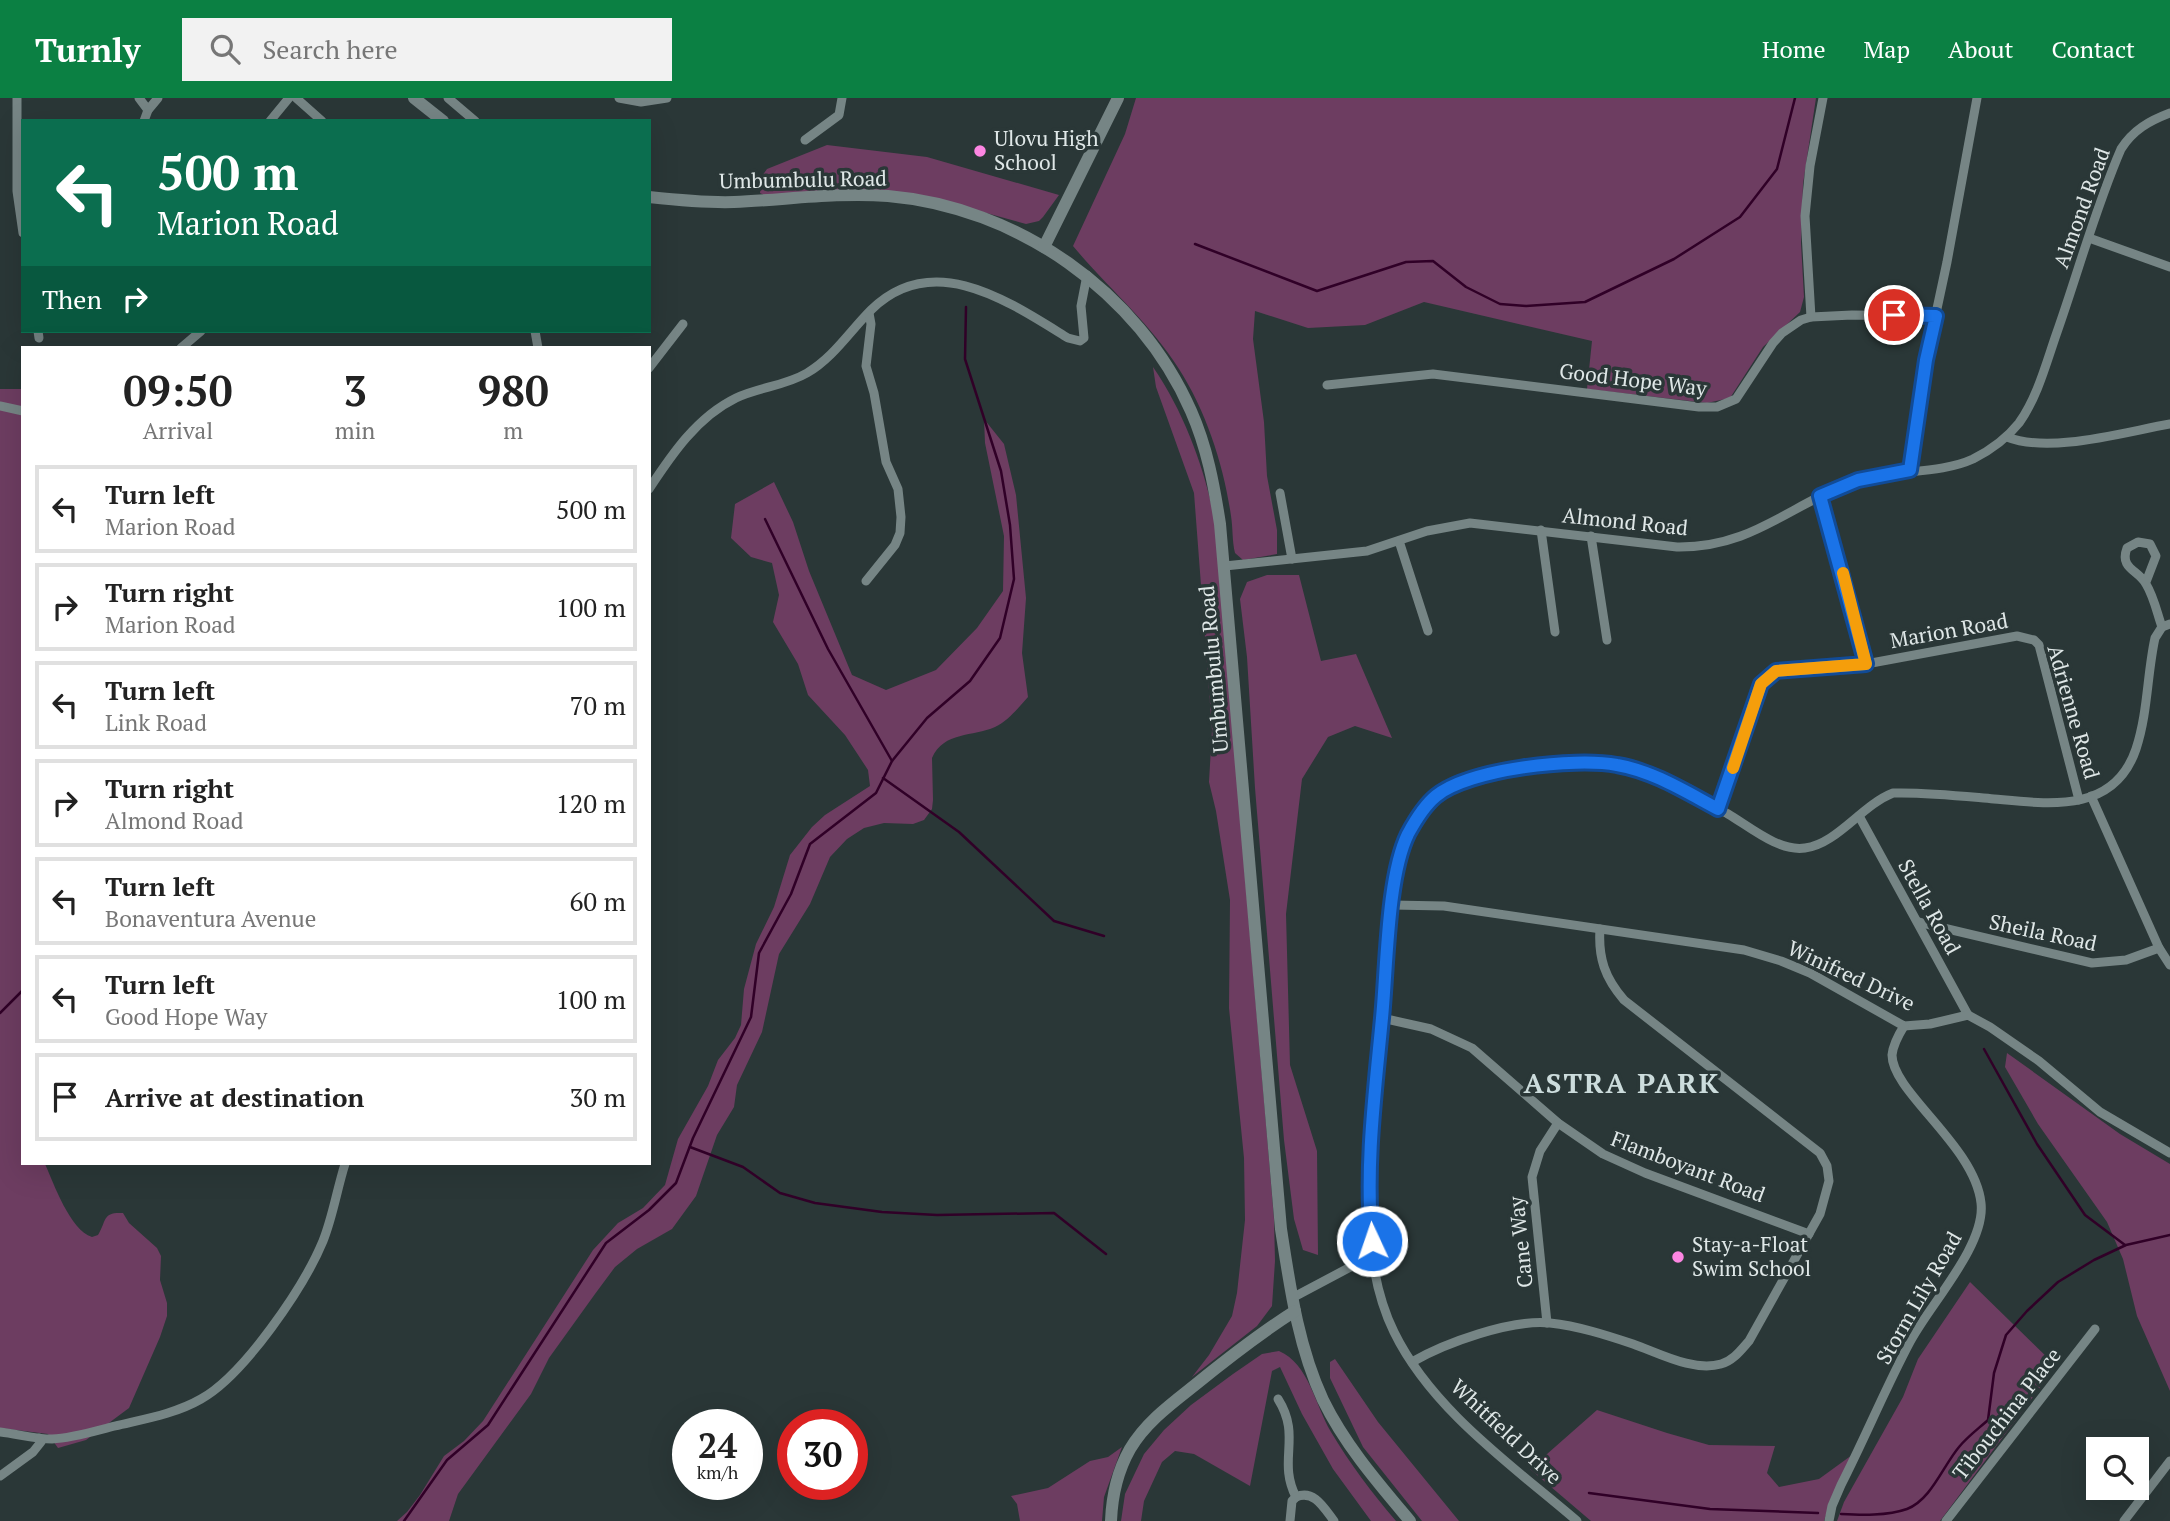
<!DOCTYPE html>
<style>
body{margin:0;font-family:"PT Serif",serif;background:#f2f2f2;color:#222;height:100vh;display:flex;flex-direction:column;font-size:26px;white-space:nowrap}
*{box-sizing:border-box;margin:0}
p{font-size:23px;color:#767676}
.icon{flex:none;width:38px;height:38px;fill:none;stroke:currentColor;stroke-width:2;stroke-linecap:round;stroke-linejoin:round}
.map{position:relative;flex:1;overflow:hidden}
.sheet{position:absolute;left:21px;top:248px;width:630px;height:819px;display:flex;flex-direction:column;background:#fff;border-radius:0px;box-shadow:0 7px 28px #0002}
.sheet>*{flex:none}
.guide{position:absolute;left:21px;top:21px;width:630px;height:214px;border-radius:0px;box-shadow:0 7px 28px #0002;background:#0b6e4f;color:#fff;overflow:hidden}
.buttons{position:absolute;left:2086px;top:1339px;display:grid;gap:14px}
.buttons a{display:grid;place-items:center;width:63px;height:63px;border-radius:0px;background:#fff;box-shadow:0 7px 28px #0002;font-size:35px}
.speed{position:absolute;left:672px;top:1311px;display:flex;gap:14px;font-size:35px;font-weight:700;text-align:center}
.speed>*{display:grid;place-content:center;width:91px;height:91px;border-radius:50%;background:#fff;box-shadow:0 7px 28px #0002;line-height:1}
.speed small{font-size:18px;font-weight:400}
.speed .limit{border:10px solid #d22;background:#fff;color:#111}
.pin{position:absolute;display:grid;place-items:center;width:60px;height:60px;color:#fff;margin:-30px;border:4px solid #fff;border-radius:50%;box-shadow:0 2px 7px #0007}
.me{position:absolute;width:77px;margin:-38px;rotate:357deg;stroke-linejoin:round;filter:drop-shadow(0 0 5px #0008)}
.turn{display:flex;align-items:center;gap:24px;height:147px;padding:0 21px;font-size:32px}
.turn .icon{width:91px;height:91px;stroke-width:2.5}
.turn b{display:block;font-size:49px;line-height:60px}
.then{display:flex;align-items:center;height:66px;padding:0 21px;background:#0003;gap:14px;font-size:26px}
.eta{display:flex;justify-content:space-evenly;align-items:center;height:119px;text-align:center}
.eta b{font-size:42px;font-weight:700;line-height:49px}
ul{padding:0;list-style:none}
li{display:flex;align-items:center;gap:21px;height:88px;margin:0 14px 10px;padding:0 7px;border:4px solid #e0e0e0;border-radius:0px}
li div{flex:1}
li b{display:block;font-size:26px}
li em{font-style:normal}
header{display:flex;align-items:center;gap:42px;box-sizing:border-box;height:98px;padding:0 35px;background:#0b8043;color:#fff}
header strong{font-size:33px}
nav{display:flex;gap:38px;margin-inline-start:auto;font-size:24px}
.search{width:490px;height:63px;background:#f2f2f2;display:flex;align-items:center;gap:18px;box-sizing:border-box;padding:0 24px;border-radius:0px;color:#767676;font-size:26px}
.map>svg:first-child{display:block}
.green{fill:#6d3d61}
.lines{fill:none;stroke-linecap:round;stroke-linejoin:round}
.stream{stroke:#300027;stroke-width:2.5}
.street{stroke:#768585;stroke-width:9}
.secondary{stroke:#768585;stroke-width:12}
.route-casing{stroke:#114b97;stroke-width:18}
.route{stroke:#1a73e8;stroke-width:12}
.slow{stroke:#f59e0b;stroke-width:12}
.poi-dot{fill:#fd86e2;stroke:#2a3737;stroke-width:2.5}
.labels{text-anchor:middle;stroke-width:7;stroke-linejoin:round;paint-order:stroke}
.poi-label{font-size:21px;fill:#dfe7e7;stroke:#2a3737;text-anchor:start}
.street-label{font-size:21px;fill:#dfe7e7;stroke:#2a3737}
.district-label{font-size:28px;font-weight:bold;letter-spacing:2px;fill:#ccdcdc;stroke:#2a3737}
</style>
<header>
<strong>Turnly</strong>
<div class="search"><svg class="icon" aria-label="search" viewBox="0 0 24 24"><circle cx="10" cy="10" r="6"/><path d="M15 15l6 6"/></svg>Search here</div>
<nav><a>Home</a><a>Map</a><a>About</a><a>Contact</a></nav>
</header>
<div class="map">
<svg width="2170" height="1423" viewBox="0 0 2170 1423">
<rect width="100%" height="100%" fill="#2a3737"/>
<g class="green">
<path d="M 1136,0 L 1816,0 L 1803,86 L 1801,145 L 1804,199 L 1800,214 L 1763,249 L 1730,300 L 1707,305 L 1587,291 L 1592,243 L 1424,204 L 1365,227 L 1308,230 L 1255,213 L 1253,241 L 1264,324 L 1267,378 L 1277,432 L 1277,456 L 1243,462 L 1235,455 C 1232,443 1233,430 1231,418 C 1224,368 1206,313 1179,271 C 1150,225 1108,190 1073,148 L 1125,36 Z"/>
<path d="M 827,47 L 927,59 L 1059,97 L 1043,119 L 1039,123 L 1026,126 L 950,105 L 766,98 L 760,95 L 762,78 L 767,71 Z"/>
<path d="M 1153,269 C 1185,316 1203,367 1215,421 L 1274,1121 L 1275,1163 L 1272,1208 L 1257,1228 L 1192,1279 L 1209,1257 L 1232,1218 L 1237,1195 L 1245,1122 L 1244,1060 L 1229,910 L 1230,802 L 1216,713 L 1209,684 L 1212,632 L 1194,395 L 1156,289 Z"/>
<path d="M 0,291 L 23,291 L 23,1066 L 45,1066 C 54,1086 70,1132 92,1139 L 98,1137 C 107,1122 102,1114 123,1115 L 129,1125 L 157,1150 L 161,1158 L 160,1182 L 167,1205 L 167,1218 L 160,1239 L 129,1310 L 86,1342 L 58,1350 L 48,1336 L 0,1330 Z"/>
<path d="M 984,321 L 1004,346 L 1016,397 L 1026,500 L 1022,555 L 1028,599 C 1018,610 1009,622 995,629 C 973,639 944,633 932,660 L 933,702 L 932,711 L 924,722 L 913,726 L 884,725 L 864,730 L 847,741 L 830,759 L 810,806 L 779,856 L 762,934 L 737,987 L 734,1009 L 717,1037 L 696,1098 L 672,1131 L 637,1151 L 615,1169 L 595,1196 L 549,1260 L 531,1296 L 458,1396 L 449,1423 L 397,1423 L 407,1414 L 420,1397 L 444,1358 L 464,1343 L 483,1323 L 593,1152 L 618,1125 L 643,1110 L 665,1087 L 678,1041 L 708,988 L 718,962 L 735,940 L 741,927 L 744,891 L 756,846 L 774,809 L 790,757 L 812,729 L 825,717 L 870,688 L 868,672 L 845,637 L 808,597 L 798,566 L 773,524 L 779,497 L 772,465 L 751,459 L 731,440 L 735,406 L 774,384 L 793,424 L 809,473 L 852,577 L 886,592 L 936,572 L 977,530 L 1003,493 L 1004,438 L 985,345 Z"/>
<path d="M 1267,477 L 1299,477 L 1321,563 L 1356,556 L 1392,640 L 1355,628 L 1328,639 L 1302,681 L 1286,816 L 1290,967 L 1317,1053 L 1318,1157 L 1303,1152 L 1294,1121 L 1284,1042 L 1255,690 L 1247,559 L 1240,501 L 1247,484 Z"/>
<path d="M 2007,955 L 2120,1036 L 2170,1066 L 2170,1293 L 2137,1218 L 2123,1161 L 2107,1124 L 2038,1026 L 2005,969 Z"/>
<path d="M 1970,1184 L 2056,1268 L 1940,1423 L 1837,1423 L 1844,1404 L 1903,1299 L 1918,1261 Z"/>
<path d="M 1279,1253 C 1309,1266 1315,1307 1331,1334 C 1350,1366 1372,1395 1396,1423 L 1371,1423 L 1333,1371 L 1302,1316 L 1280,1269 L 1272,1273 L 1250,1388 L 1194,1356 L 1175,1353 L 1162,1364 L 1144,1403 L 1141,1423 L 1121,1423 L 1125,1396 L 1144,1356 L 1164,1332 L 1191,1307 L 1233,1276 L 1262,1256 Z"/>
<path d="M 1335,1261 L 1378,1324 L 1459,1423 L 1422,1423 L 1363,1349 L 1330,1280 L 1330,1264 Z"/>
<path d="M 1597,1312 L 1667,1335 L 1709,1347 L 1775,1348 L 1767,1375 L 1779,1389 L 1819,1381 L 1852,1357 L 1832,1398 L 1824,1423 L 1591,1423 L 1530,1371 Z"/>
<path d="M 1122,1349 L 1104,1399 L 1102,1423 L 1020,1423 L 1017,1406 L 1011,1398 L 1048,1390 L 1090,1363 L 1108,1359 Z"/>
</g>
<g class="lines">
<g class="stream">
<path d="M 1195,146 L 1317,193 L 1406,164 L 1433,163 L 1466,189 L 1500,206 L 1526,208 L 1585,204 L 1674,161 L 1740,119 L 1777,71 L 1795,0"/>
<path d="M 765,421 L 828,551 L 892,663"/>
<path d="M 883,680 L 959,734 L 1054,823 L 1104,838"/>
<path d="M 0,915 L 23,892"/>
<path d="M 1984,951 L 2037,1046 L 2085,1117 L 2125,1147"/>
<path d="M 690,1049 L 743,1069 L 780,1095 L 815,1105 L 882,1114 L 937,1117 L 1054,1115 L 1106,1156"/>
<path d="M 1589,1395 L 1710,1411 L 1818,1415"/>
<path d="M 1841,1416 C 1861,1417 1887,1418 1907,1411 C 1931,1402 1943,1368 1959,1349 C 1967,1339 1978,1331 1988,1322 L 1994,1275 L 2006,1237 L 2027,1213 L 2058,1184 L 2094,1162 L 2126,1147 L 2170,1137"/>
<path d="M 404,1423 L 447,1362 L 488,1327 L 606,1145 L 649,1112 L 676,1085 L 693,1040 L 751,919 L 759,855 L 791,796 L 810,746 L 876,695 L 892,663 L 927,620 L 970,583 L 1000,540 L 1014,481 L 1010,427 L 1001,373 L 965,261 L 966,209"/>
</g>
<g class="street">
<path d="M 17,0 L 17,93 L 23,135"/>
<path d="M 139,0 L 148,12"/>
<path d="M 296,0 L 322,23"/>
<path d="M 448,0 L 475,23"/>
<path d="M 619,0 L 641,4 L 667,0"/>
<path d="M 144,23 L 148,12 L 158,0"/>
<path d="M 270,23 L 289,0"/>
<path d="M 805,42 L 839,17 L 842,0"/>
<path d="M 2089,140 L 2170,169"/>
<path d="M 1811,219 L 1805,118 L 1810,68 L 1823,0"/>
<path d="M 38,233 L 39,240"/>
<path d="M 535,233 L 538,250"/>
<path d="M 181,250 L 201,233"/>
<path d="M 649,270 L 683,226"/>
<path d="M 1327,287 L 1433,276 L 1699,309 L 1717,309 L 1736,301 L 1773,245 L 1782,235 L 1801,222 L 1811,219 L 1852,217 L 1936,218"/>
<path d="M 0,308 L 23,313"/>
<path d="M 2007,339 C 2050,356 2124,334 2170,326"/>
<path d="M 1910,372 L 1926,262 L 1947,164 L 1977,0"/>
<path d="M 649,391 C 672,356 697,319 736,300 C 759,289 785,288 807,275 C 833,260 850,233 871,212 C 933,151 1008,203 1068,240 L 1080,243 L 1084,240 L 1081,208 L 1087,177"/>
<path d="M 1280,395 L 1292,461"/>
<path d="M 1820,398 L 1866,566"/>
<path d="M 1541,432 L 1555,534"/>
<path d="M 1591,438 L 1607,542"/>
<path d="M 1399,443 L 1428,533"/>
<path d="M 1225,468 L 1367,453 L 1427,433 L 1470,425 L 1677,449 C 1747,450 1783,413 1844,387 C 1885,370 1936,378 1973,361 C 1991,352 2007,340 2019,325 C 2037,300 2046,266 2056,237 C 2078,175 2095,111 2121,51 C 2133,32 2149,23 2170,15"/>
<path d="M 866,483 L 895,447 L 900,435 L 901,419 L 898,391 L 886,364 L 874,295 L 866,268 L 871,226 L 869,215"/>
<path d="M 2146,484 L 2156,458 L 2150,446 L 2138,444 L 2127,450 C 2119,471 2139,472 2146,486 C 2154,499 2157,515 2162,529"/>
<path d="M 2091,698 L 2159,850 L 2170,867"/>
<path d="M 1719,711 L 1761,586 L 1769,577 L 1785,571 L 1866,566 L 2017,538 L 2034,542 L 2039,547 L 2079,702"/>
<path d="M 1859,718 L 1968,917"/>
<path d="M 1392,807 L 1444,808 L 1744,852 L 1781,863 L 1810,875 L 1904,928 L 1930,926 L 1968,917 L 1990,929 L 2039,963 L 2100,1014 L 2170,1055"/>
<path d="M 1918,824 L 2092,865 L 2126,862 L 2159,850"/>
<path d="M 1382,920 L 1431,931 L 1472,950 L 1558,1025 L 1603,1056 L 1645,1075 L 1809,1136"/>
<path d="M 1292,1200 L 1373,1157"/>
<path d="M 1547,1225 L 1532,1079 L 1540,1053 L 1558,1025"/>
<path d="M 1412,1264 C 1445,1245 1511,1221 1550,1225 C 1578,1228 1606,1237 1633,1246 C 1659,1255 1693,1274 1721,1266 C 1733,1263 1741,1252 1749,1243 L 1820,1116 L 1829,1083 L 1827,1068 L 1820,1055 L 1624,902 C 1605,880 1598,860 1600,831"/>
<path d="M 1278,1301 C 1302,1339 1277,1362 1296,1399"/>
<path d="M 0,1334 C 17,1336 36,1341 52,1341 C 73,1340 95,1333 115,1328 C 144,1321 175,1316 201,1301 C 244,1277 304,1189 323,1143 C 333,1118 337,1091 345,1066"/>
<path d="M 0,1378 L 33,1354 L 41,1344 L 39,1340"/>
<path d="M 1296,1399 C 1314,1391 1324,1410 1334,1423"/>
<path d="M 1290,1423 L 1292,1403 L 1296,1399"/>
<path d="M 1577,1423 C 1513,1368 1432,1312 1394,1234 C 1347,1139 1376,990 1385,887 C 1389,841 1388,780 1407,737 C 1418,713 1438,692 1463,682 C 1483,674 1506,673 1527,670 C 1556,666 1585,662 1613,666 C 1653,671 1693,696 1728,716 C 1750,729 1779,754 1805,750 C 1837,746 1862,707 1893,695 C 1927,694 1961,698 1994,701 C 2049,706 2114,716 2136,651 C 2148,615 2147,576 2155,540 L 2162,529 L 2170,526"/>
<path d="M 1829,1423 L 1832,1408 L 1841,1387 C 1865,1340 1885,1291 1910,1244 C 1930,1206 1986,1147 1981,1105 C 1975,1048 1892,994 1892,957 C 1893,947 1899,936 1904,928"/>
<path d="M 1946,1423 L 2095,1231"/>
<path d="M 2124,1423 L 2170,1363"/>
</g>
<g class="secondary">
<path d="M 414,0 L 443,23"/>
<path d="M 649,99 C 677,102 706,105 734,104 C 785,102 837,94 888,98 C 1017,109 1139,194 1191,313 C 1207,349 1214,387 1220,426 L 1281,1131 C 1290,1189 1298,1248 1323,1302 C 1345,1347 1378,1385 1410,1423"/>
<path d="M 1044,149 L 1118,0"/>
<path d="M 1111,1423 C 1112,1397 1117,1374 1130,1351 C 1146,1324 1171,1306 1195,1287 C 1227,1261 1259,1236 1295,1213"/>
</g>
</g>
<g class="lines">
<g class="route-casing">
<path id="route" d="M 1372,1143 C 1365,1068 1375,994 1382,920 C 1387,870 1387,779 1408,736 C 1415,723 1425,707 1436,698 C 1469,671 1575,659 1617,667 C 1653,673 1686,694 1718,711 L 1761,586 L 1776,573 L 1866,566 L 1820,398 L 1858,382 L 1910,372 L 1926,262 L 1936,218 L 1894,217"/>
</g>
<use href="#route" class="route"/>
<path class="slow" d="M 1733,670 L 1761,586 L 1776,573 L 1866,566 L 1843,475"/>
</g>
<g class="poi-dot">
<circle cx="980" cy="53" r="7"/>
<circle cx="1678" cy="1159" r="7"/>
</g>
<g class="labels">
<g class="poi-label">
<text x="994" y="48">Ulovu High<tspan x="994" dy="24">School</tspan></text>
<text x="1692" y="1154">Stay-a-Float<tspan x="1692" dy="24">Swim School</tspan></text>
</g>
<g class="street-label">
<text transform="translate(803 82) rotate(-1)" y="7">Umbumbulu Road</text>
<text transform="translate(2082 110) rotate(-70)" y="7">Almond Road</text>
<text transform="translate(1633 282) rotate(7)" y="7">Good Hope Way</text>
<text transform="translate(1625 424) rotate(6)" y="7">Almond Road</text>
<text transform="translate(1949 533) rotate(-10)" y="7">Marion Road</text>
<text transform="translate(1214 571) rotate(-95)" y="7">Umbumbulu Road</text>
<text transform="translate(2073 614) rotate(74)" y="7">Adrienne Road</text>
<text transform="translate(1929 809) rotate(61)" y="7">Stella Road</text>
<text transform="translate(2043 835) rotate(12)" y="7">Sheila Road</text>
<text transform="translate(1851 878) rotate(25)" y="7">Winifred Drive</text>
<text transform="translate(1688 1069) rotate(21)" y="7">Flamboyant Road</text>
<text transform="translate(1521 1144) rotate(-96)" y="7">Cane Way</text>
<text transform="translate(1919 1200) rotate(-60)" y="7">Storm Lily Road</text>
<text transform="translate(2007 1316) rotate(-52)" y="7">Tibouchina Place</text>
<text transform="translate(1506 1334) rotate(43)" y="7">Whitfield Drive</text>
</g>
<g class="district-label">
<text x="1622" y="995">ASTRA PARK</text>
</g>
</g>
</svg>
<div class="buttons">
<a><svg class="icon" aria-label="search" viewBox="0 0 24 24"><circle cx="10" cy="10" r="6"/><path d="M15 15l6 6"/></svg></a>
</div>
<div class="speed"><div>24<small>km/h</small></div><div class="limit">30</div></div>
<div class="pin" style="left:1894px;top:217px;background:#d93025"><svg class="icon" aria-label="arrive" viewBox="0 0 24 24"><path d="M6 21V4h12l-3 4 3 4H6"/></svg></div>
<svg class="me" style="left:1372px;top:1143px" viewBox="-20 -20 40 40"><circle r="17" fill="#1a73e8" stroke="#fff" stroke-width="3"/><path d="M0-11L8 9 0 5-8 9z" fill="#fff"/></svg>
<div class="guide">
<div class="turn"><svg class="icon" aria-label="left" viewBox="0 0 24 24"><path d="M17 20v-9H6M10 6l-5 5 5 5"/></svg><div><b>500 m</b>Marion Road</div></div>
<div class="then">Then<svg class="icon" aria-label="right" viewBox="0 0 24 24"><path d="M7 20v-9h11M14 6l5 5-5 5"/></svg></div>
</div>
<section class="sheet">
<div class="eta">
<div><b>09:50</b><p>Arrival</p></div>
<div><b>3</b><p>min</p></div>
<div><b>980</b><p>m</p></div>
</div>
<ul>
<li><svg class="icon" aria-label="left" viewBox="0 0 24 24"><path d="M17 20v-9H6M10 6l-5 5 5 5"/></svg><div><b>Turn left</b><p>Marion Road</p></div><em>500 m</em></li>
<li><svg class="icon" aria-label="right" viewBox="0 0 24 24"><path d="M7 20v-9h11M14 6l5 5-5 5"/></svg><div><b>Turn right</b><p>Marion Road</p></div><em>100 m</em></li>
<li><svg class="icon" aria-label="left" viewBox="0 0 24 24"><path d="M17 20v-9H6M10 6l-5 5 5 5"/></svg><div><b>Turn left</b><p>Link Road</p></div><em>70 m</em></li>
<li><svg class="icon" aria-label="right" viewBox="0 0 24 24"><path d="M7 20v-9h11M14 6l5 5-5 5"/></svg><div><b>Turn right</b><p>Almond Road</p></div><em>120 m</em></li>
<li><svg class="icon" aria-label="left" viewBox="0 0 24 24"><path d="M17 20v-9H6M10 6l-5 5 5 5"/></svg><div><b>Turn left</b><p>Bonaventura Avenue</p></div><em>60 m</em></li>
<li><svg class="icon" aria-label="left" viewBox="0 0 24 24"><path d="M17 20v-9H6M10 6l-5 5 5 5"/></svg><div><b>Turn left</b><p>Good Hope Way</p></div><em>100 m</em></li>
<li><svg class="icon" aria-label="arrive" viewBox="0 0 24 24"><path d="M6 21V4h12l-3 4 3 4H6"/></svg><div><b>Arrive at destination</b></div><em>30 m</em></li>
</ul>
</section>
</div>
